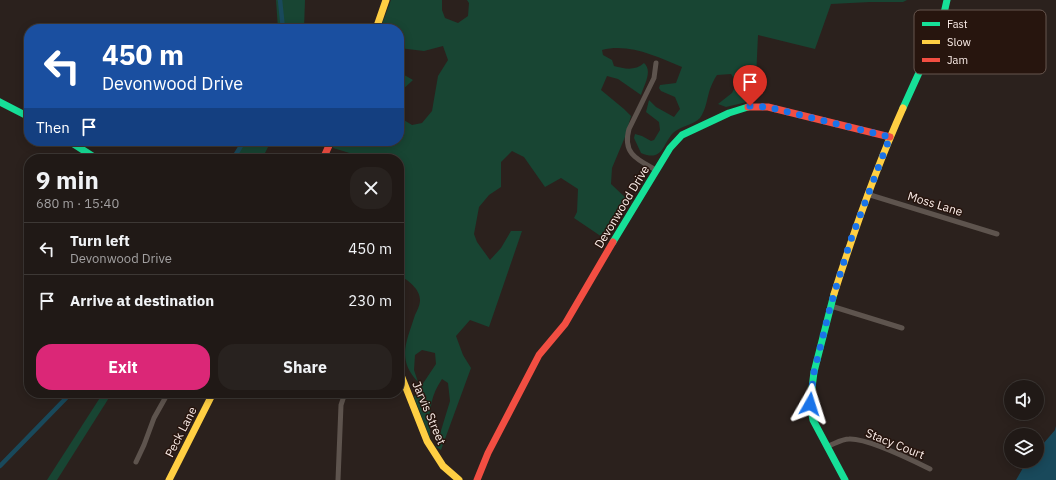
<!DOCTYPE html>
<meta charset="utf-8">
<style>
body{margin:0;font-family:"IBM Plex Sans",sans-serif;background:#28221f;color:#f1f3f6;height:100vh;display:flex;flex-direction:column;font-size:15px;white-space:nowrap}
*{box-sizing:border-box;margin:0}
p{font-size:13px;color:#a2a0a1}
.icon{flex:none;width:22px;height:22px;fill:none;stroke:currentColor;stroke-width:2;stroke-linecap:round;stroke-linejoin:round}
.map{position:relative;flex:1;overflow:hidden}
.details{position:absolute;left:24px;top:154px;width:380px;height:244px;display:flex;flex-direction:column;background:#201916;border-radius:16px;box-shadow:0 2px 10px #0003,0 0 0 1px #3d3835}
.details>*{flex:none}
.top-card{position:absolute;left:24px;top:24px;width:380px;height:122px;border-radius:16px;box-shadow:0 2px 10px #0003,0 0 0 1px #3d3835;background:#1a4fa0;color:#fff;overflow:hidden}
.controls{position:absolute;left:1004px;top:380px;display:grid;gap:8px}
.controls a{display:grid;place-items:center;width:40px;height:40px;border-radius:50%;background:#201916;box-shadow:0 2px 10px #0003,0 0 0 1px #3d3835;font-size:20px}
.pin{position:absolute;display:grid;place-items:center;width:34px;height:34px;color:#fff;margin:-41px -17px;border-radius:50% 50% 50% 0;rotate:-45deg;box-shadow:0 0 4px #0007}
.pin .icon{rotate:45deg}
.me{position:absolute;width:44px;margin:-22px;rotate:6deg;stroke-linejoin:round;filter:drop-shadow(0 0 3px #0008)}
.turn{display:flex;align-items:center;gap:14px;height:84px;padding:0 12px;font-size:18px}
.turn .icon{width:52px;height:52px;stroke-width:2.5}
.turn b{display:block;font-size:28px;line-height:34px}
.then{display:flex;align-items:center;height:38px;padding:0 12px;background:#0003;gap:8px;font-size:15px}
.round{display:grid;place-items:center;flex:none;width:42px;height:42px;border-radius:16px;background:#28221f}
.head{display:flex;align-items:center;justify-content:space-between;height:68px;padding:0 12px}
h1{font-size:24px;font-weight:700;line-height:30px}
.cta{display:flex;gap:8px;margin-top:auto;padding:8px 12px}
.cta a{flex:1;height:46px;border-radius:16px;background:#db2777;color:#fff;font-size:16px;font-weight:700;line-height:46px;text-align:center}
.cta a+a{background:#28221f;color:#f1f3f6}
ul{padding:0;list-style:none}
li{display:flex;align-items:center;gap:12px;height:52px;padding:0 12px;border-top:1px solid #3d3835}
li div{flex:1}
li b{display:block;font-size:15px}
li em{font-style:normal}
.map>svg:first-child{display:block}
.green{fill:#184533}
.water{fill:#19495b}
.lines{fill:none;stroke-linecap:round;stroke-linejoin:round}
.canal{stroke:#19495b;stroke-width:4.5}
.street{stroke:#5e544e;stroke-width:5}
.fast{stroke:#16e098;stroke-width:7}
.slow{stroke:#ffcf43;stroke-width:7}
.jam{stroke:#f24e42;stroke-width:7}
.route{stroke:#1a73e8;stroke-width:7;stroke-dasharray:0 12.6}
.labels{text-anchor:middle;stroke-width:3;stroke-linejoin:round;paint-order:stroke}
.street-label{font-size:12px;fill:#fbede8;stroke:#27150e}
.key{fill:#27150e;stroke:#67564f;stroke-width:1}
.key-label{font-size:11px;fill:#fbede8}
</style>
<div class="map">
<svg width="1056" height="480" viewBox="0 0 1056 480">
<rect width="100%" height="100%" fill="#2b211d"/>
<g class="green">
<path d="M 276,0 L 305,0 L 304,29 L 278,29 Z"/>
<path d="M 391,0 L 442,0 L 442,10 L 445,18 L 458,23 L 468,16 L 469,3 L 467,0 L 907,0 L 903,2 L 870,2 L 831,4 L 815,49 L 758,35 L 755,100 L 726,107 L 718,104 L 732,93 L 737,83 L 731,74 L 717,75 C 714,79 712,84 710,89 C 707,98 706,110 700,118 C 694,125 680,126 673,133 C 662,145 663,162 641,153 L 634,138 L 635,134 L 642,136 L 651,141 L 654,140 L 660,130 L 659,122 L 646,112 L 649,100 L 656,107 L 674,117 L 680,109 L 675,97 L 661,91 L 659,88 L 660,85 L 676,83 L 682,67 C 657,57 630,43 602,50 L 603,55 L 612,60 L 614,66 C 625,69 635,71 644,63 C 653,71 644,85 641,95 L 618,79 L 607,76 L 601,90 L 624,109 L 631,116 L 625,137 L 612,168 L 611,184 L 628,200 L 605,239 L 574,218 L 577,212 L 578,189 L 561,178 L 545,187 L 524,157 L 512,151 L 501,162 L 501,187 L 489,195 L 479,207 L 474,234 L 477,242 L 490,260 L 501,248 L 511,231 L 522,231 L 489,327 L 470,320 L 456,336 L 463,355 L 471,368 L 441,450 L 436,447 L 450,401 L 448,383 L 442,379 C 428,400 430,414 430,438 L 414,397 L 436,364 L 435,353 L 422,350 L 415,355 L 414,370 L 418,382 C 396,359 407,341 415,315 C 417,311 420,305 420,300 C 420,289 408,280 399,275 L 399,159 L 352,159 L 353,154 L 333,148 L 336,141 L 368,141 L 369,143 L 375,144 L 378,141 L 399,141 L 399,117 L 412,125 L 422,123 L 432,111 L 438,76 L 448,60 L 443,46 L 424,51 L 399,48 L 399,29 L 380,29 Z"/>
<path d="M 399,72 L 413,80 L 401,91 L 399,96 Z"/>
<path d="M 244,141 L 271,141 L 262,159 L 236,159 Z"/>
<path d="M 103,393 L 112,393 L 57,480 L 47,480 Z"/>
</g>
<path class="water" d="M 1056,426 L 1056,480 L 1016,480 L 1027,461 L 1037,461 L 1037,451 L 1055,430 Z"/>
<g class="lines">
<g class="canal">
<path d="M 280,0 L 283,29"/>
<path d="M 233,159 L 244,141"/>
<path d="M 0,466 L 71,393"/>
</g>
<g class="street">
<path d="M 656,170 C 638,160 622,154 629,129 L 654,78 L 656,63"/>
<path d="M 867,194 L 997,234"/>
<path d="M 831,306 L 902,328"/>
<path d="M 828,446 C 834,444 842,439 849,439 C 868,438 912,460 930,469"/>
<path d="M 136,462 L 144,445 L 154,418 L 168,393"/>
<path d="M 338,480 L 341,405 L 345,393"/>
</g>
<g class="fast">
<path d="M 0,102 L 29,117"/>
<path d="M 903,108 L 942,22 L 947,0"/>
<path d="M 69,141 L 97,159"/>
<path d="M 613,242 L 670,148 L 682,135 L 729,113 L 748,107"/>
<path d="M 834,294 L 814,372 L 810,404 L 813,420 L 845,480"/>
</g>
<g class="slow">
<path d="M 376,29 L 386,0"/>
<path d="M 834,294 C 854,231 876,168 903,108"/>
<path d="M 399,370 L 427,441 L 443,466 L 459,480"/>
<path d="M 169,480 L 213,393"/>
</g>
<g class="jam">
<path d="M 748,107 L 768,107 L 890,137"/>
<path d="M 323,159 L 331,141"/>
<path d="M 477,480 L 488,453 L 539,355 L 565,324 L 613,242"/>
</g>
</g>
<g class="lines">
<path class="route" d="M 750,106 L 768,107 L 890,137 L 850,242 L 831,304 L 814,372 L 810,404"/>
</g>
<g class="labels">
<g class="street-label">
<text transform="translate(935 204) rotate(17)" y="4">Moss Lane</text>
<text transform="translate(622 207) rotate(-59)" y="4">Devonwood Drive</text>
<text transform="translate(429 413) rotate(67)" y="4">Jarvis Street</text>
<text transform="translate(181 432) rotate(-63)" y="4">Peck Lane</text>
<text transform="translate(895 444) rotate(22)" y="4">Stacy Court</text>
</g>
</g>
<rect x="914" y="10" width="132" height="64" rx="6" class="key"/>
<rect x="922" y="22" width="18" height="4" fill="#16e098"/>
<rect x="922" y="40" width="18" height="4" fill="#ffcf43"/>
<rect x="922" y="58" width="18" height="4" fill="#f24e42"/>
<g class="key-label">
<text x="947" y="28">Fast</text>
<text x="947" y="46">Slow</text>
<text x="947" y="64">Jam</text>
</g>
</svg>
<div class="controls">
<a><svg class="icon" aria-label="sound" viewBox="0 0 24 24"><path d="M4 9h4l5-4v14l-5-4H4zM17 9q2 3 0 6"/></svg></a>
<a><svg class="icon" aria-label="layers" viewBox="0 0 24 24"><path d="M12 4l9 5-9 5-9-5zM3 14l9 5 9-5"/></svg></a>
</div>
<div class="pin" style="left:750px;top:106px;background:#d93025"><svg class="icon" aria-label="arrive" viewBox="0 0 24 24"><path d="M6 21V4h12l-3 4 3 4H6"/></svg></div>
<svg class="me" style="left:810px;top:404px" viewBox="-20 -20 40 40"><path d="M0-17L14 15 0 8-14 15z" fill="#1a73e8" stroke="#fff" stroke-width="4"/></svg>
<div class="top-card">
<div class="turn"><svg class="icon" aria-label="left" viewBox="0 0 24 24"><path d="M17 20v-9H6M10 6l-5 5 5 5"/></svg><div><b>450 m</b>Devonwood Drive</div></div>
<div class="then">Then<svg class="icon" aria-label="arrive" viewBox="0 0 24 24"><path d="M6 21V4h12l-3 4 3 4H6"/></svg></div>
</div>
<section class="details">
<div class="head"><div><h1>9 min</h1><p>680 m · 15:40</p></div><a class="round"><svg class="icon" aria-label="close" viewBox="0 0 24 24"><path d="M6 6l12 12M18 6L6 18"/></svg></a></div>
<ul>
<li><svg class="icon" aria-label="left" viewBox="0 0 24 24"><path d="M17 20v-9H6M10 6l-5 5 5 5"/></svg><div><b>Turn left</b><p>Devonwood Drive</p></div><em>450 m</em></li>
<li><svg class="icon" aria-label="arrive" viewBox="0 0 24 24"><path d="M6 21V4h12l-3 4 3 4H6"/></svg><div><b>Arrive at destination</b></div><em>230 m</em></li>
</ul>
<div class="cta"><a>Exit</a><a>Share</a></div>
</section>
</div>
